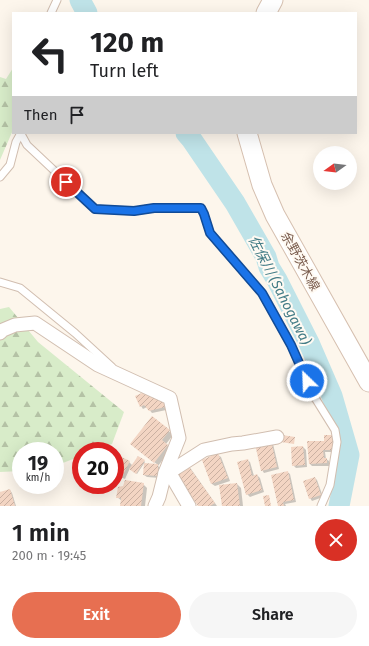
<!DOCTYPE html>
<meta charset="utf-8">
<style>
body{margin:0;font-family:"Fira Sans","Noto Sans JP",sans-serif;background:#f6f6f6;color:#202124;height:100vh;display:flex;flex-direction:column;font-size:15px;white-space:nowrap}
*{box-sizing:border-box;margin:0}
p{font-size:13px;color:#757577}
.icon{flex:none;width:22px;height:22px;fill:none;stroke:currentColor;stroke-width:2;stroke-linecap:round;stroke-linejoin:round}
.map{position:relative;height:506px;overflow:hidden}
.details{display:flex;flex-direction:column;background:#fff;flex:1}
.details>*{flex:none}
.top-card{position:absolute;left:12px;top:12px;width:345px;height:122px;border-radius:0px;box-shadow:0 4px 16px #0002;background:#fff;color:#202124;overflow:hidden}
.needle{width:26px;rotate:255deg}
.controls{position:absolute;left:313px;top:146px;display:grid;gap:8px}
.controls a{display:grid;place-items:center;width:44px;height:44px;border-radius:50%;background:#fff;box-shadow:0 4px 16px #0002;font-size:20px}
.speed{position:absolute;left:12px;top:442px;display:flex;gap:8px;font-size:20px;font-weight:700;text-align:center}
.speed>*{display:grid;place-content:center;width:52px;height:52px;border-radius:50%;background:#fff;box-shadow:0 4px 16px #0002;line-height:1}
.speed small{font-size:10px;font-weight:400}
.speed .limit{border:6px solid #d22;background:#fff;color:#111}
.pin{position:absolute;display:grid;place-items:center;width:34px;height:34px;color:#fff;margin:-17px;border:2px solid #fff;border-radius:50%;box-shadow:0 1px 4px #0007}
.me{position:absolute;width:44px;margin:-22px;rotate:336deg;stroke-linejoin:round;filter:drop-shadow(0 0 3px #0008)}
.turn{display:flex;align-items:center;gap:14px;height:84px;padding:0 12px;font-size:18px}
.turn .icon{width:52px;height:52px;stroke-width:2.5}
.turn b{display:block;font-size:28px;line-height:34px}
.then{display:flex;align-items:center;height:38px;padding:0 12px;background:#0003;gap:8px;font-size:15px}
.round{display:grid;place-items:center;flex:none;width:42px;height:42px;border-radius:21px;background:#f6f6f6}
.headline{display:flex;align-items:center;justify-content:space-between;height:68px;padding:0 12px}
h1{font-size:24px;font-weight:600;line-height:30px}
.button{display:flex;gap:8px;margin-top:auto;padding:8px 12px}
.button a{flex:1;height:46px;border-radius:24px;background:#e76f51;color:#fff;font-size:16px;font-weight:600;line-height:46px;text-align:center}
.button a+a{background:#f6f6f6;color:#202124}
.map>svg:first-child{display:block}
.forest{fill:url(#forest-firs)}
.shadow{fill:#0003}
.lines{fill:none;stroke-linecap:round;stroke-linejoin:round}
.river{stroke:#bfe3e8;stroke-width:21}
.building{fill:url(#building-hatch)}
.service-casing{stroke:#d1beb0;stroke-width:9}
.minor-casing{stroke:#d1beb0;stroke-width:15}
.secondary-casing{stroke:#d6c0b0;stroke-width:21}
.service{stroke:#fff;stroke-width:7}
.minor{stroke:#fff;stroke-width:13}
.secondary{stroke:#fff;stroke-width:19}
.route-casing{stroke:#114b97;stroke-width:10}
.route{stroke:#1a73e8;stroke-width:7}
.labels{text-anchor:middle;stroke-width:4;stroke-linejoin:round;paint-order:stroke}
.street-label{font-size:13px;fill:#7a5c4d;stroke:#fffaf3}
.water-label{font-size:14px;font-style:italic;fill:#437c86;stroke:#fffaf3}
</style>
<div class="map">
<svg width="369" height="506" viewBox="0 0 369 506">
<defs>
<pattern id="forest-firs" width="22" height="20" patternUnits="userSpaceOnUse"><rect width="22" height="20" fill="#d8ecc9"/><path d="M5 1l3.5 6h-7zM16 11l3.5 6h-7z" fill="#b4c2a5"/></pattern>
<pattern id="building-hatch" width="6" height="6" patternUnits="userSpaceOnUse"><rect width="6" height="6" fill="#f3d5c3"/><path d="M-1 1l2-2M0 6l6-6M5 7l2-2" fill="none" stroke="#cab0a1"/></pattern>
</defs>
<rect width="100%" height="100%" fill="#fdf6ec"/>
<g class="forest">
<path d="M 13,68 L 13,130 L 0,160 L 0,77 L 6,79 Z"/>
<path d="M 9,307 L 38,342 L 124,412 L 112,444 L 95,451 L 81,451 L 81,456 L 55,466 L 55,451 L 21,451 L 21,471 L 0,472 L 0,309 Z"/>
</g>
<g class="shadow">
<path d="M 136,397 L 171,409 L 152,413 L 147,407 L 143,409 L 141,406 Z"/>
<path d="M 153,417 L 173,435 L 166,444 L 171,449 L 158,466 L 160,468 L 160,478 L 147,477 L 144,475 L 158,465 L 135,447 Z"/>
<path d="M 325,441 L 336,452 L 325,452 L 326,459 L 329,461 L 329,466 L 312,466 L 310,464 Z"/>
<path d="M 273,444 L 279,469 L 264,473 L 262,470 L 256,445 Z"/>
<path d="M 303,447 L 306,450 L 307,467 L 296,468 L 293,465 Z"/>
<path d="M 218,455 L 221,457 L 230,481 L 215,486 L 212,484 L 203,460 Z"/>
<path d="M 115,457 L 129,462 L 133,466 L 144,461 L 145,462 L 137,474 L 130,468 L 125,479 L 115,475 Z"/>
<path d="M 247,460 L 250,462 L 254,476 L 257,475 L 260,478 L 264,492 L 250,497 L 247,494 Z"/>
<path d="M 187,465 L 191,469 L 217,506 L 200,506 Z"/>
<path d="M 287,472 L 290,474 L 296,502 L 285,504 L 286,506 L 279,506 Z"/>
<path d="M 315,478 L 317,480 L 323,497 L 312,501 L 310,498 Z"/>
<path d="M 143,484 L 147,488 L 145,506 L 121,506 L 122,501 L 117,497 L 123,487 Z"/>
<path d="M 237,484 L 241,488 L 243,506 L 223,506 Z"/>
<path d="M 10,490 L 12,493 L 16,506 L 1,506 L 0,493 Z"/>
</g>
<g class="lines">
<g class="river">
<path d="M 80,0 L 87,13"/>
<path d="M 186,133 L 192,140 L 235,203 L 266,257 L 269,267 L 277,280 L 309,343 L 332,396 L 349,455 L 339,506"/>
</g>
</g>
<g class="building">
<path d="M 149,390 L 167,399 L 169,406 L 149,411 L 144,405 L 140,407 L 135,396 Z"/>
<path d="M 152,416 L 170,430 L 162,440 L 168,445 L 154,463 L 130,444 Z"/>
<path d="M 282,435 L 295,437 L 294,444 L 281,442 Z"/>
<path d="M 324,435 L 333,435 L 334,450 L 323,450 L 324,458 L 327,458 L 327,463 L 309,464 L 307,441 L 324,441 Z"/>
<path d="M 271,440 L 277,467 L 261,471 L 255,444 Z"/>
<path d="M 303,446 L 305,465 L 292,466 L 291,447 Z"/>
<path d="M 218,453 L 228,478 L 211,484 L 202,460 Z"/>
<path d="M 115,454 L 130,461 L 122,477 L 115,474 Z"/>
<path d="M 138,456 L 145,460 L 136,474 L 129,469 Z"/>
<path d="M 248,459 L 252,476 L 257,474 L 262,490 L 246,495 L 237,462 Z"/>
<path d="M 144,463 L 158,464 L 158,476 L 143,475 Z"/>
<path d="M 187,464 L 215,503 L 210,506 L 198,506 L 175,473 Z"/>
<path d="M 288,471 L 294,500 L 283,502 L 284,506 L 278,506 L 271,475 Z"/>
<path d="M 315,477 L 321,495 L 309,499 L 303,481 Z"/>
<path d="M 125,480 L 144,483 L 141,506 L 120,506 L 121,498 L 116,498 L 118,487 L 123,486 Z"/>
<path d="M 237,483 L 240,506 L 222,506 L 219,485 Z"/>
<path d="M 10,489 L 15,506 L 0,506 L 0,492 Z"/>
<path d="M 269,495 L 271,506 L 265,506 L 263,496 Z"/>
</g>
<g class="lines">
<g class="service-casing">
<g id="service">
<path d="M 51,13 L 57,0"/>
<path d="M 21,134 L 27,145 L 95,209 L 134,211 L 154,208 L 201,208 L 204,214 L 210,233 L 262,293 L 291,345 L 312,393 L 335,430 L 337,442 L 330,485 L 321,506"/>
<path d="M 0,177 L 10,165 L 16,142 L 21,133"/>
<path d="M 0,282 L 20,288 L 75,333 L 112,367"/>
</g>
</g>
<g class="minor-casing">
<g id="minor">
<path d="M 0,333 L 3,330 L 15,325 L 35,323 L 98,365 L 170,398 L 179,438 L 165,473 L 159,497 L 155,506"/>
<path d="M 168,470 L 189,506"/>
<path d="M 165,473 L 176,468 L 204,450 L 232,444 L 243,443 L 277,437"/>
</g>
</g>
<g class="secondary-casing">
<g id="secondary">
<path d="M 266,13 L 273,0"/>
<path d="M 247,133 L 262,185 L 275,215 L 369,382"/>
</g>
</g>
<use href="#service" class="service"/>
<use href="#minor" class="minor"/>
<use href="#secondary" class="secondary"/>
</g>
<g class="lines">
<g class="route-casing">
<path id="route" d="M 66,182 L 95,209 L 134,211 L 154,208 L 201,208 L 204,214 L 210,233 L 262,293 L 291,345 L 307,381"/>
</g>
<use href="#route" class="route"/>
</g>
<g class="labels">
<g class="street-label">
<text transform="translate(301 261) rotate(61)" y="5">余野茨木線</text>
</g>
<g class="water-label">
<text transform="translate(280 290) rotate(63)" y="5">佐保川 (Sahogawa)</text>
</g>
</g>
</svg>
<div class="controls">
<a><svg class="needle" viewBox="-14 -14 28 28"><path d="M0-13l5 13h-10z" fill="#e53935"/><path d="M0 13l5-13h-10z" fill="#757577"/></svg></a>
</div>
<div class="speed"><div>19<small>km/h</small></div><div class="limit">20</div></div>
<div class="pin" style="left:66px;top:182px;background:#d93025"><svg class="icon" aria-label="arrive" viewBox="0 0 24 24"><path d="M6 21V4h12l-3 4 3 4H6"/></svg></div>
<svg class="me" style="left:307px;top:381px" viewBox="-20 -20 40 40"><circle r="17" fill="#1a73e8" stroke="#fff" stroke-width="3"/><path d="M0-11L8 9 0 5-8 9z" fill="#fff"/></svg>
<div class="top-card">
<div class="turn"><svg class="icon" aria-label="left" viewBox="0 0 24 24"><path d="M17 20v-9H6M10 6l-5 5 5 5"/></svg><div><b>120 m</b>Turn left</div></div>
<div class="then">Then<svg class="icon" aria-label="arrive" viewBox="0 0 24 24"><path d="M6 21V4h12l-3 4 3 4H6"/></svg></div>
</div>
</div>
<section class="details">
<div class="headline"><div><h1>1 min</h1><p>200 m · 19:45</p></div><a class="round" style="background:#d93025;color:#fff"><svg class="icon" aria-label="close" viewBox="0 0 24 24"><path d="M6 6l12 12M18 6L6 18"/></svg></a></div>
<div class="button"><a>Exit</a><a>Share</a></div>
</section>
